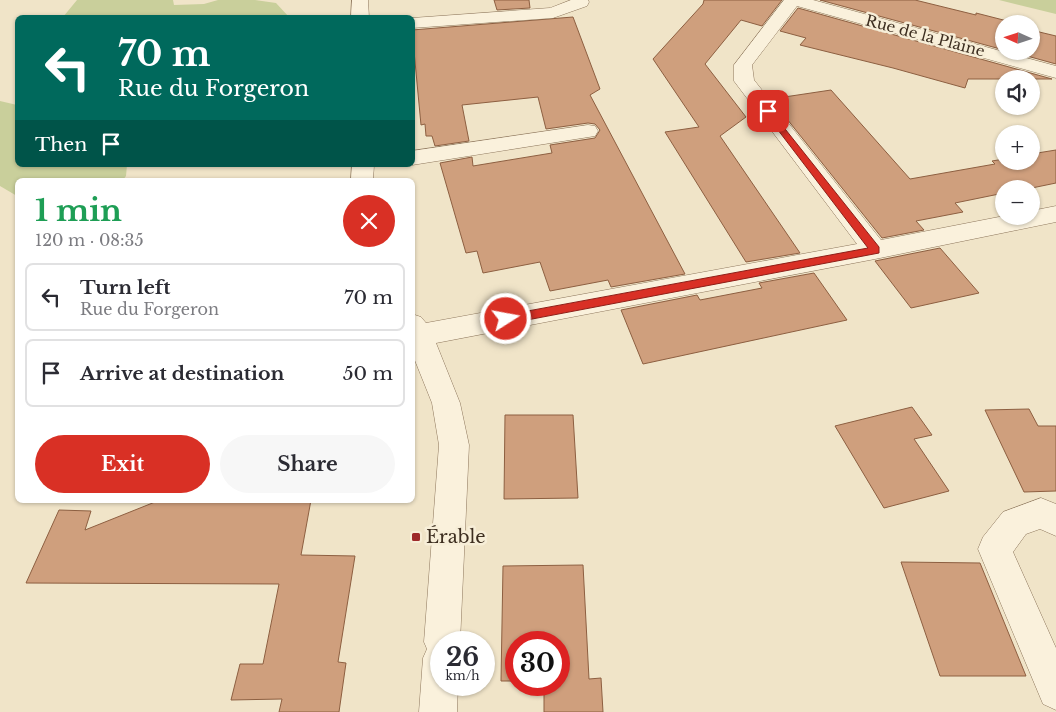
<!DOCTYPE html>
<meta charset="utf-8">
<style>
body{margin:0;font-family:"Libre Baskerville",serif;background:#f7f7f7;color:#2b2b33;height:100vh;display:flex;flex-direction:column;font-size:19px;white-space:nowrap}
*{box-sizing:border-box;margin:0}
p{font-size:16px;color:#7c7c81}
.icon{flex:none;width:28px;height:28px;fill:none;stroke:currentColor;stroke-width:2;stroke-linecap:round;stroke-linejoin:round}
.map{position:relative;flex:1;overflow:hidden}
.drawer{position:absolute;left:15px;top:178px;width:400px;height:325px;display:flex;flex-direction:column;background:#fff;border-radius:8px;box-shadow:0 1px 4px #0004}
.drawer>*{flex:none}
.banner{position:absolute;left:15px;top:15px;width:400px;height:152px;border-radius:8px;box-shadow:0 1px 4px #0004;background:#00695c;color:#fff;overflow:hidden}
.needle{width:32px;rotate:273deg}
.buttons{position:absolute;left:995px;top:15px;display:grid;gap:10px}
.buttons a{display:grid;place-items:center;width:45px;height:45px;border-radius:50%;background:#fff;box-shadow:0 1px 4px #0004;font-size:25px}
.speed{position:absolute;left:430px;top:631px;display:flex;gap:10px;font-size:25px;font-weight:700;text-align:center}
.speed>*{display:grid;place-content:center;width:65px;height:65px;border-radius:50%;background:#fff;box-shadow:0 1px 4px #0004;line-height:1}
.speed small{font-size:12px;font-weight:400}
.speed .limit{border:8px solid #d22;background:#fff;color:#111}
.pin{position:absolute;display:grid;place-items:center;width:42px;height:42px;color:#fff;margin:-21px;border-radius:10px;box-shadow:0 2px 8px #0006}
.me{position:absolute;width:55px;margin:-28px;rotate:79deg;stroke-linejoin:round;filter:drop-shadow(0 0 4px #0008)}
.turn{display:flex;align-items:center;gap:18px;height:105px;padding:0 20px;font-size:22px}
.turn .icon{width:65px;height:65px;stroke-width:2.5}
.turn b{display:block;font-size:35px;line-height:42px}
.then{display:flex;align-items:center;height:48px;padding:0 20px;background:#0003;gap:10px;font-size:19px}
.round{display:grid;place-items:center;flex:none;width:52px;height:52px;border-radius:26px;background:#f7f7f7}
.summary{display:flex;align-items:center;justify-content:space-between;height:85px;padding:0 20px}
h1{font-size:30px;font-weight:700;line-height:38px;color:#1e9e55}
.primary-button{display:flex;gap:10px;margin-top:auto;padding:10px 20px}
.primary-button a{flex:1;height:58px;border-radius:30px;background:#d93025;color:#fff;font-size:20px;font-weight:700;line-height:58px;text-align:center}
.primary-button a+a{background:#f7f7f7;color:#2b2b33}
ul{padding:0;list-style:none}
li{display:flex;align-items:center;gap:15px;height:68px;margin:0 10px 8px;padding:0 10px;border:2px solid #e1e1e2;border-radius:8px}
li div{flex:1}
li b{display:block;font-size:19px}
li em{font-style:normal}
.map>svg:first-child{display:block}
.green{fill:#c9cf9b}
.building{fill:#cf9f7d;stroke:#8d5f41}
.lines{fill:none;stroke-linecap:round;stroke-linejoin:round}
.street-casing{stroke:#8d765c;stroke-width:1}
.street{fill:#faf1dc;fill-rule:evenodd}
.route{fill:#d93025;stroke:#8d1f18}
.poi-dot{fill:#9e2a2b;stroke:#f7eed8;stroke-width:2}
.labels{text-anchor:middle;stroke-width:5;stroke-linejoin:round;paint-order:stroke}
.far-street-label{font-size:15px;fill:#3d2e20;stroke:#f7eed8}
.poi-label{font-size:18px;fill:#3d2e20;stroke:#f7eed8;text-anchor:start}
</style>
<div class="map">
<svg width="1056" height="712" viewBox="0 0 1056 712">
<rect width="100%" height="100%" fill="#f0e4c8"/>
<g class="green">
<path d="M 77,0 L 173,0 L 174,5 L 204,4 L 218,0 L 255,0 L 276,3 L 289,17 L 63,17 Z"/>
<path d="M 999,0 L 1056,0 L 1056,14 Z"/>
<path d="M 0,101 L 17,105 L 18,165 L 127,165 L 126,176 L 123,180 L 18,180 L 17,196 L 0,186 Z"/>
</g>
<g class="building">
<path d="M 494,0 L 529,0 L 530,8 L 497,10 Z"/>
<path d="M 704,0 L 782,0 L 762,26 L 741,20 L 705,64 L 746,117 L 720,136 L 800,253 L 746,262 L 665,132 L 699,127 L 653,59 L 703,4 Z"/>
<path d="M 820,0 L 915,0 L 976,15 L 976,13 L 1019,24 L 1004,24 L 1004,50 Z"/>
<path d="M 798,8 L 1052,79 L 968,79 L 965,88 L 893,68 L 800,45 L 806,38 L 780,31 Z"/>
<path d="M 573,17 L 600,89 L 590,95 L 685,274 L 611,287 L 608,280 L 550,291 L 540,262 L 483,273 L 477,251 L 466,253 L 440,163 L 472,157 L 473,166 L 552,153 L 550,145 L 595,138 L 600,130 L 595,124 L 588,123 L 546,129 L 538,97 L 462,105 L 469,141 L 435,146 L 432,136 L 426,136 L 425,124 L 421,125 L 412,30 Z"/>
<path d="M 1031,30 L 1056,36 L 1056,64 L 1009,51 L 1031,51 Z"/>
<path d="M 831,90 L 910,179 L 995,164 L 992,161 L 1004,159 L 1004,161 L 1031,161 L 1031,154 L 1056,150 L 1056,183 L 1027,189 L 1004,189 L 1004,193 L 955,203 L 963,212 L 916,221 L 924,230 L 882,238 L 771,99 Z"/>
<path d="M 940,248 L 979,293 L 911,308 L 875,261 Z"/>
<path d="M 814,273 L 847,320 L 643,364 L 621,310 L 697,295 L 700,300 L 762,288 L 759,283 Z"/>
<path d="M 912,407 L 932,435 L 914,439 L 949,491 L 884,508 L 835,426 Z"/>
<path d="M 1029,409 L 1038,426 L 1056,426 L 1056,491 L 1024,492 L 985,410 Z"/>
<path d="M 505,415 L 573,415 L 578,498 L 504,499 Z"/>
<path d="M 160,500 L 311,500 L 301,555 L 355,556 L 338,662 L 346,663 L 339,712 L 279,712 L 282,699 L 231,700 L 240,664 L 263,664 L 279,584 L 26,583 L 59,510 L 91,511 L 85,530 Z"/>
<path d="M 901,562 L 980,563 L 1026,676 L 940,676 Z"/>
<path d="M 583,565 L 589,679 L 601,678 L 603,712 L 544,712 L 544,685 L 559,685 L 559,642 L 516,642 L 516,681 L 501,681 L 503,566 Z"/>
</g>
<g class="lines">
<g class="street-casing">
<g id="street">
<path d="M 352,0 L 368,0 L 369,18 L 351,18 Z"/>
<path d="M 571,0 L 588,0 L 589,2 L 587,6 L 553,18 L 412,28 L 412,18 L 550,8 Z"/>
<path d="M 784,0 L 813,0 L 1056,66 L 1056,78 L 797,6 L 752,65 L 754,80 L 881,240 L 1004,216 L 1031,216 L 1031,211 L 1056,206 L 1056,222 L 875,259 L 436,343 L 460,403 L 469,445 L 460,642 L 441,642 L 441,685 L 458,685 L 457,712 L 419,712 L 423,658 L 427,649 L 424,642 L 439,445 L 432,403 L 412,353 L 412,314 L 421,317 L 426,323 L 857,244 L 734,81 L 734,65 Z"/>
<path d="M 588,125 L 595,126 L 598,131 L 595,136 L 412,165 L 412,151 Z"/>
<path d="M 352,165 L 374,165 L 373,180 L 351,180 Z"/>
<path d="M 1041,498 L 1056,504 L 1056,536 L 1040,529 L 1026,534 L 1013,552 L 1056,648 L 1056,710 L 1043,704 L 978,549 L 983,537 L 1003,512 Z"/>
</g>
</g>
<use href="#street" class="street"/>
</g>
<path class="route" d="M 765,110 L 770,110 L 879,247 L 879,253 L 506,324 L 502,322 L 501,319 L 502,316 L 506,315 L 868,248 L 765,113 Z"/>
<rect class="poi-dot" x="411" y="532" width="10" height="10" rx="2.5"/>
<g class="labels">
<g class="far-street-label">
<text transform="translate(925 36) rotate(15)" y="5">Rue de la Plaine</text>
</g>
<g class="poi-label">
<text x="426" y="543">Érable</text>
</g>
</g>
</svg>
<div class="buttons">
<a><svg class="needle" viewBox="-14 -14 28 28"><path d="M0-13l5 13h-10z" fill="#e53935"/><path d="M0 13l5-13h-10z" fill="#7c7c81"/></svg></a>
<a><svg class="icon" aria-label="sound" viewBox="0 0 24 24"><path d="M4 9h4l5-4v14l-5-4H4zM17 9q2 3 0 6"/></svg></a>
<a>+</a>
<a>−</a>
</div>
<div class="speed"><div>26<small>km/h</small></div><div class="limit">30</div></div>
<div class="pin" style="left:768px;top:111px;background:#d93025"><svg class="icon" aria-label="arrive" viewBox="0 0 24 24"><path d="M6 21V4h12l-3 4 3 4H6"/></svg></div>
<svg class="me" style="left:506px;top:319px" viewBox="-20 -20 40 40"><circle r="17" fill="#d93025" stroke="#fff" stroke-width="3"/><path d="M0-11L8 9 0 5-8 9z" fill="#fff"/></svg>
<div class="banner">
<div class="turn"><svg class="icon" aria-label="left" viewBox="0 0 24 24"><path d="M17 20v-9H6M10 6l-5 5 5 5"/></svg><div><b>70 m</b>Rue du Forgeron</div></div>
<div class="then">Then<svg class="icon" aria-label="arrive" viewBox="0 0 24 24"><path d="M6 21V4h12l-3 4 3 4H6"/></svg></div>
</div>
<section class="drawer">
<div class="summary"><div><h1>1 min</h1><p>120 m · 08:35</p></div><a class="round" style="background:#d93025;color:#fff"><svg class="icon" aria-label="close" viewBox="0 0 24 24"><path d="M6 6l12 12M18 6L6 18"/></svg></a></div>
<ul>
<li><svg class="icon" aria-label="left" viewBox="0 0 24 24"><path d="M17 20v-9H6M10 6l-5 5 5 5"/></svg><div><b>Turn left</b><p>Rue du Forgeron</p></div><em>70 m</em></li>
<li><svg class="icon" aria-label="arrive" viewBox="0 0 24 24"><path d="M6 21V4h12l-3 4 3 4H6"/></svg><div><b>Arrive at destination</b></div><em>50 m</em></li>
</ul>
<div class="primary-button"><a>Exit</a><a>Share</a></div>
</section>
</div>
